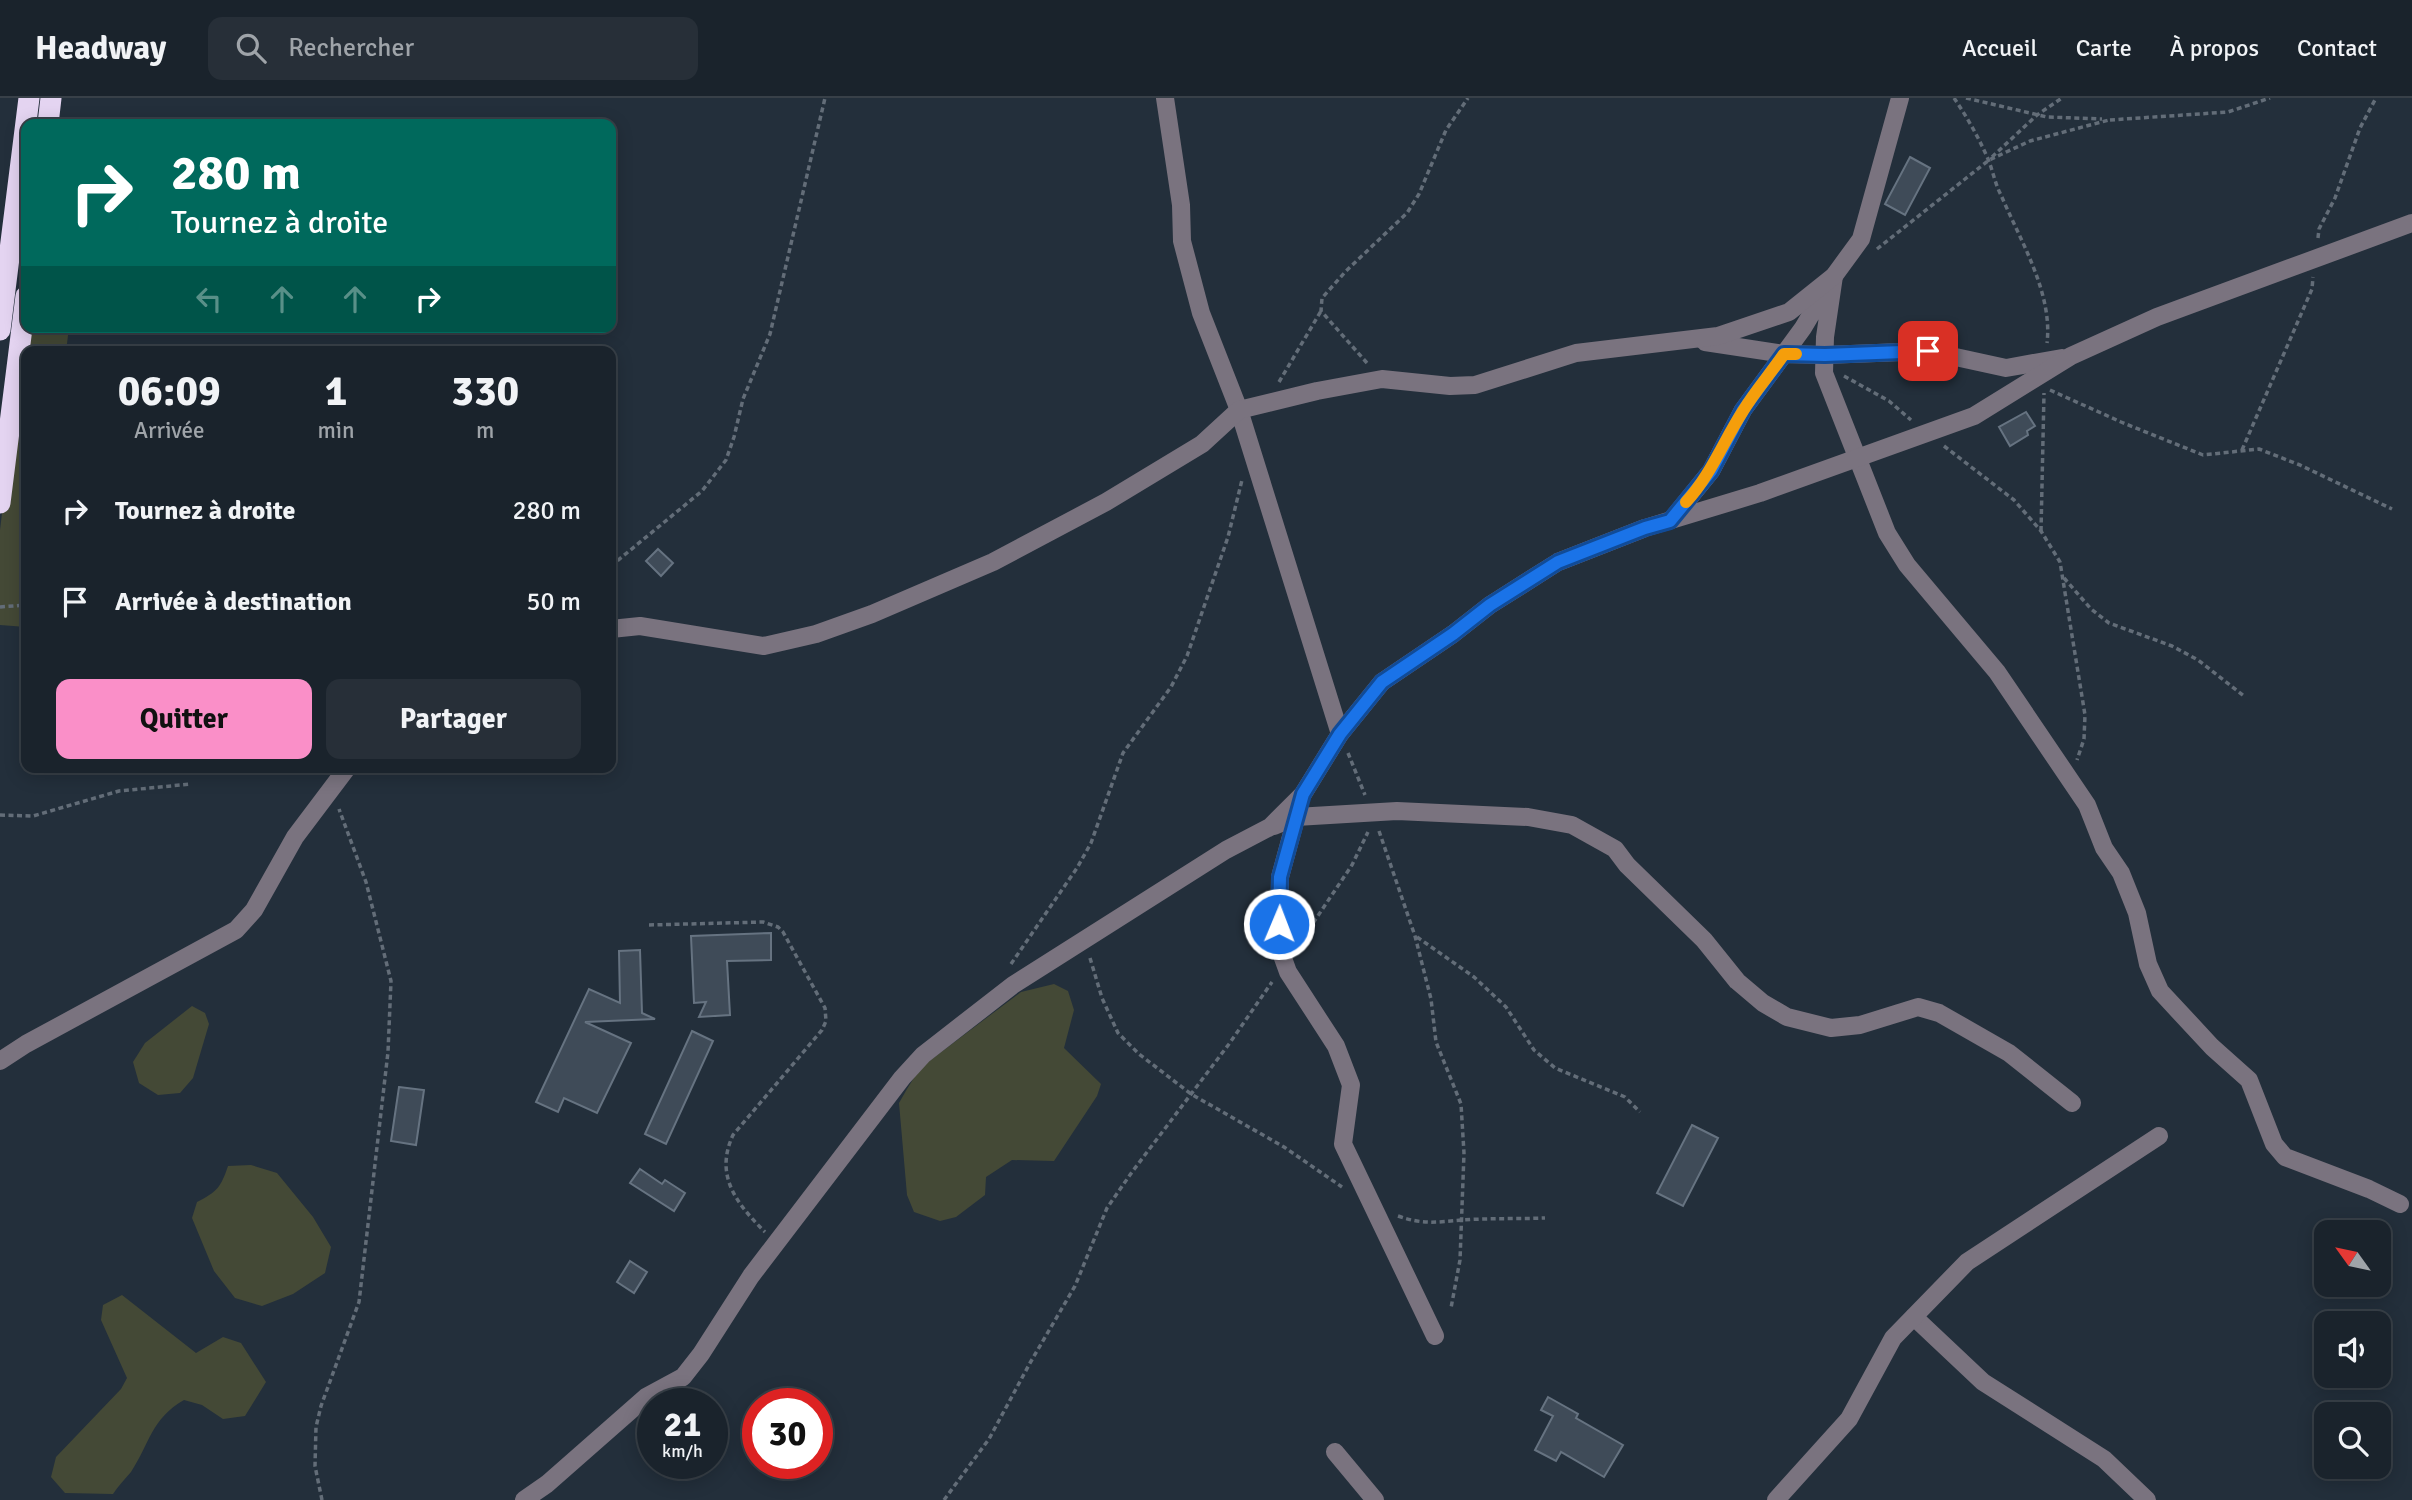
<!DOCTYPE html>
<html lang="fr">
<meta charset="utf-8">
<style>
body{margin:0;font-family:Signika,sans-serif;background:#272f38;color:#f1f3f6;height:100vh;display:flex;flex-direction:column;font-size:26px;white-space:nowrap}
*{box-sizing:border-box;margin:0}
p{font-size:23px;color:#9fa4a9}
.icon{flex:none;width:38px;height:38px;fill:none;stroke:currentColor;stroke-width:2;stroke-linecap:round;stroke-linejoin:round}
.map{position:relative;flex:1;overflow:hidden}
.panel{position:absolute;left:21px;top:248px;width:595px;height:427px;display:flex;flex-direction:column;background:#1a232c;border-radius:14px;box-shadow:0 4px 18px #0003,0 0 0 2px #384048}
.panel>*{flex:none}
.guide{position:absolute;left:21px;top:21px;width:595px;height:214px;border-radius:14px;box-shadow:0 4px 18px #0003,0 0 0 2px #384048;background:#00695c;color:#fff;overflow:hidden}
.needle{width:46px;rotate:303deg}
.fabs{position:absolute;left:2314px;top:1122px;display:grid;gap:14px}
.fabs a{display:grid;place-items:center;width:77px;height:77px;border-radius:14px;background:#1a232c;box-shadow:0 4px 18px #0003,0 0 0 2px #384048;font-size:35px}
.speed{position:absolute;left:637px;top:1290px;display:flex;gap:14px;font-size:35px;font-weight:700;text-align:center}
.speed>*{display:grid;place-content:center;width:91px;height:91px;border-radius:50%;background:#1a232c;box-shadow:0 4px 18px #0003,0 0 0 2px #384048;line-height:1}
.speed small{font-size:18px;font-weight:400}
.speed .limit{border:10px solid #d22;background:#fff;color:#111}
.pin{position:absolute;display:grid;place-items:center;width:60px;height:60px;color:#fff;margin:-30px;border-radius:14px;box-shadow:0 4px 10px #0006}
.me{position:absolute;width:77px;margin:-38px;rotate:1deg;stroke-linejoin:round;filter:drop-shadow(0 0 5px #0008)}
.turn{display:flex;align-items:center;gap:24px;height:147px;padding:0 35px;font-size:32px}
.turn .icon{width:91px;height:91px;stroke-width:2.5}
.turn b{display:block;font-size:49px;line-height:60px}
.lanes{display:flex;align-items:center;height:66px;padding:0 35px;background:#0003;justify-content:center;gap:35px;direction:ltr}
.lanes .off{opacity:.35}
.eta{display:flex;justify-content:space-evenly;align-items:center;height:119px;text-align:center}
.eta b{font-size:42px;font-weight:700;line-height:49px}
.action{display:flex;gap:14px;margin-top:auto;padding:14px 35px}
.action a{flex:1;height:80px;border-radius:14px;background:#fa8fc8;color:#111;font-size:28px;font-weight:700;line-height:80px;text-align:center}
.action a+a{background:#272f38;color:#f1f3f6}
ul{padding:0;list-style:none}
li{display:flex;align-items:center;gap:21px;height:91px;padding:0 35px}
li div{flex:1}
li b{display:block;font-size:26px}
li em{font-style:normal}
header{display:flex;align-items:center;gap:42px;box-sizing:border-box;height:98px;padding:0 35px;background:#1a232c;border-bottom:2px solid #384048}
header strong{font-size:33px}
nav{display:flex;gap:38px;margin-inline-start:auto;font-size:24px}
.search{width:490px;height:63px;background:#272f38;display:flex;align-items:center;gap:18px;box-sizing:border-box;padding:0 24px;border-radius:14px;color:#9fa4a9;font-size:26px}
.map>svg:first-child{display:block}
.green{fill:#444936}
.building{fill:#3f4b58;stroke:#667381;stroke-width:2}
.lines{fill:none;stroke-linecap:round;stroke-linejoin:round}
.path{stroke:#636d78;stroke-width:3.5;stroke-dasharray:5 3.5;stroke-linecap:butt}
.minor{stroke:#7a737f;stroke-width:18}
.highway{stroke:#e4d4f1;stroke-width:21}
.route-casing{stroke:#114b97;stroke-width:18}
.route{stroke:#1a73e8;stroke-width:12}
.slow{stroke:#f59e0b;stroke-width:12}
</style>
<header>
<strong>Headway</strong>
<div class="search"><svg class="icon" aria-label="search" viewBox="0 0 24 24"><circle cx="10" cy="10" r="6"/><path d="M15 15l6 6"/></svg>Rechercher</div>
<nav><a>Accueil</a><a>Carte</a><a>À propos</a><a>Contact</a></nav>
</header>
<div class="map">
<svg width="2412" height="1402" viewBox="0 0 2412 1402">
<rect width="100%" height="100%" fill="#232f3b"/>
<g class="green">
<path d="M 26,213 L 26,229 L 69,229 L 66,254 L 26,254 L 26,529 L 0,527 L 0,432 Z"/>
<path d="M 1054,886 L 1068,893 L 1074,912 L 1064,950 L 1101,986 L 1097,998 L 1054,1063 L 1012,1062 L 986,1079 L 985,1097 L 956,1119 L 940,1123 L 914,1114 L 907,1097 L 899,1005 L 907,991 L 920,970 L 1021,894 Z"/>
<path d="M 192,908 L 205,915 L 209,926 L 193,980 L 180,995 L 158,997 L 139,985 L 133,964 L 145,945 Z"/>
<path d="M 251,1067 L 277,1075 L 313,1119 L 331,1149 L 325,1175 L 293,1196 L 262,1208 L 235,1200 L 214,1173 L 192,1120 L 197,1104 C 217,1094 221,1089 228,1068 Z"/>
<path d="M 122,1197 L 196,1255 L 223,1239 L 241,1245 L 266,1284 L 245,1318 L 223,1321 L 202,1307 L 184,1302 C 151,1321 150,1345 131,1374 C 125,1381 118,1388 113,1396 L 65,1395 L 51,1379 L 56,1359 L 121,1291 L 127,1280 L 101,1222 L 103,1207 Z"/>
</g>
<g class="building">
<path d="M 1910,59 L 1930,70 L 1905,117 L 1885,106 Z"/>
<path d="M 2026,314 L 2035,328 L 2027,333 L 2028,337 L 2010,348 L 1999,329 Z"/>
<path d="M 658,451 L 673,465 L 661,478 L 646,463 Z"/>
<path d="M 771,835 L 771,862 L 727,863 L 730,917 L 699,919 L 706,904 L 694,905 L 691,838 Z"/>
<path d="M 640,852 L 642,915 L 655,921 L 585,924 L 631,945 L 597,1015 L 564,1000 L 558,1014 L 536,1004 L 589,891 L 620,905 L 619,853 Z"/>
<path d="M 692,933 L 713,943 L 666,1046 L 645,1036 Z"/>
<path d="M 399,989 L 424,992 L 416,1047 L 391,1043 Z"/>
<path d="M 1692,1027 L 1718,1040 L 1683,1108 L 1657,1095 Z"/>
<path d="M 640,1071 L 662,1086 L 665,1082 L 685,1095 L 674,1113 L 630,1085 Z"/>
<path d="M 630,1163 L 647,1174 L 634,1195 L 617,1184 Z"/>
<path d="M 1548,1299 L 1578,1316 L 1576,1320 L 1623,1347 L 1604,1379 L 1561,1354 L 1556,1363 L 1535,1352 L 1553,1318 L 1541,1312 Z"/>
</g>
<g class="lines">
<g class="path">
<path d="M 1954,0 C 1967,19 1979,40 1988,61 C 1993,73 1995,86 2001,97 C 2020,142 2053,195 2047,245"/>
<path d="M 1966,0 L 2047,19 L 2102,21"/>
<path d="M 2110,22 L 2228,14 L 2270,0"/>
<path d="M 1992,59 L 2037,17 L 2062,0"/>
<path d="M 2318,140 L 2319,131 L 2335,100 L 2360,30 L 2376,0"/>
<path d="M 1877,151 L 1989,62 L 2030,43 L 2109,22"/>
<path d="M 1367,265 L 1321,213 L 1322,200 L 1346,173 L 1407,115 L 1419,96 L 1446,32 L 1468,0"/>
<path d="M 1844,278 L 1889,303 L 1911,322"/>
<path d="M 1279,284 L 1321,213"/>
<path d="M 2050,292 L 2121,324 L 2203,357 L 2259,351 L 2300,367 L 2392,411"/>
<path d="M 1944,348 L 2014,402 L 2041,433 L 2060,464 L 2085,617 L 2084,641 L 2077,662"/>
<path d="M 2242,352 L 2312,191 L 2313,179"/>
<path d="M 2041,433 L 2044,295"/>
<path d="M 611,468 L 702,393 L 726,362 L 734,339 L 743,301 L 770,236 L 825,0"/>
<path d="M 2064,480 L 2091,511 L 2109,525 L 2172,548 L 2198,562 L 2244,598"/>
<path d="M 0,509 L 26,507"/>
<path d="M 1348,655 L 1365,697"/>
<path d="M 0,717 L 33,718 L 119,693 L 191,686"/>
<path d="M 1379,733 L 1415,838 L 1431,901 L 1436,944 L 1461,1006 L 1464,1055 L 1460,1162 L 1451,1210"/>
<path d="M 649,827 L 763,824 L 778,829 L 783,834 L 825,910 L 826,923 L 822,932 L 733,1037 C 714,1078 737,1106 765,1134"/>
<path d="M 1417,839 L 1474,879 L 1506,909 L 1534,952 L 1555,970 L 1625,999 L 1640,1014"/>
<path d="M 1299,846 L 1352,767 L 1368,734"/>
<path d="M 1090,860 L 1102,900 L 1118,935 L 1139,956 L 1191,996 L 1284,1049 L 1342,1089"/>
<path d="M 1011,866 L 1077,770 L 1091,745 L 1123,655 L 1171,589 L 1187,558 L 1228,439 L 1242,382"/>
<path d="M 1398,1118 C 1423,1127 1437,1124 1463,1122 C 1490,1120 1518,1121 1545,1120"/>
<path d="M 322,1402 L 315,1368 L 316,1329 L 321,1308 L 359,1204 L 388,954 L 391,883 L 366,784 L 339,711"/>
<path d="M 944,1402 L 989,1341 L 1030,1265 L 1075,1188 L 1107,1110 L 1132,1074 L 1229,946 L 1272,884"/>
</g>
<g class="minor">
<path d="M 1165,0 L 1181,107 L 1182,143 L 1201,215 L 1239,312 L 1340,636"/>
<path d="M 1705,244 L 1784,256 L 1825,257 L 1928,253 L 2006,270 L 2062,260"/>
<path d="M 1672,421 L 1711,373 L 1743,312 L 1803,230 L 1834,178 L 1825,239 L 1824,275 L 1887,435 L 1907,467 L 1997,574 L 2087,707 L 2104,750 L 2121,775 L 2137,815 L 2148,866 L 2160,893 L 2212,949 L 2249,982 L 2274,1046 L 2285,1059 L 2369,1091 L 2400,1106"/>
<path d="M 611,531 L 640,528 L 764,548 L 816,536 L 872,516 L 993,464 L 1106,404 L 1202,346 L 1239,312 L 1317,293 L 1382,281 L 1450,288 L 1475,287 L 1576,255 L 1718,238 L 1789,214 L 1834,178 L 1861,141 L 1900,0"/>
<path d="M 1298,713 L 1280,779 L 1279,849 L 1288,874 L 1336,948 L 1351,987 L 1343,1046 L 1435,1238"/>
<path d="M 1274,728 L 1296,719 L 1397,713 L 1528,719 L 1572,727 L 1615,751 L 1627,767 L 1704,842 L 1737,883 L 1763,905 L 1787,919 L 1831,930 L 1860,927 L 1918,909 L 1939,915 L 2009,955 L 2072,1005"/>
<path d="M 0,963 L 26,946 L 236,832 L 254,812 L 295,739 L 347,670"/>
<path d="M 1914,1219 L 1983,1284 L 2104,1361 L 2147,1402"/>
<path d="M 1335,1354 L 1375,1402"/>
<path d="M 524,1402 L 547,1386 L 646,1299 L 683,1279 L 701,1256 L 751,1178 L 902,980 L 923,957 L 1013,887 L 1226,752 L 1270,729 L 1303,696 L 1340,636 L 1382,584 L 1453,536 L 1490,507 L 1558,464 L 1645,430 L 1760,395 L 1974,318 L 2071,258 L 2157,219 L 2412,125"/>
<path d="M 1776,1402 L 1849,1321 L 1893,1240 L 1967,1164 L 2159,1038"/>
</g>
<g class="highway">
<path d="M 48,26 L 51,0"/>
<path d="M 0,232 L 29,0"/>
<path d="M 0,405 L 26,198"/>
</g>
</g>
<g class="lines">
<g class="route-casing">
<path id="route" d="M 1279,826 L 1280,779 L 1303,696 L 1340,636 L 1382,584 L 1453,536 L 1490,507 L 1558,464 L 1645,430 L 1670,423 L 1711,373 L 1743,312 L 1784,256 L 1825,257 L 1928,253"/>
</g>
<use href="#route" class="route"/>
<path class="slow" d="M 1686,404 C 1711,377 1723,344 1743,313 C 1755,293 1771,275 1784,256 L 1796,256"/>
</g>
</svg>
<div class="fabs">
<a><svg class="needle" viewBox="-14 -14 28 28"><path d="M0-13l5 13h-10z" fill="#e53935"/><path d="M0 13l5-13h-10z" fill="#9fa4a9"/></svg></a>
<a><svg class="icon" aria-label="sound" viewBox="0 0 24 24"><path d="M4 9h4l5-4v14l-5-4H4zM17 9q2 3 0 6"/></svg></a>
<a><svg class="icon" aria-label="search" viewBox="0 0 24 24"><circle cx="10" cy="10" r="6"/><path d="M15 15l6 6"/></svg></a>
</div>
<div class="speed"><div>21<small>km/h</small></div><div class="limit">30</div></div>
<div class="pin" style="left:1928px;top:253px;background:#d93025"><svg class="icon" aria-label="arrive" viewBox="0 0 24 24"><path d="M6 21V4h12l-3 4 3 4H6"/></svg></div>
<svg class="me" style="left:1279px;top:826px" viewBox="-20 -20 40 40"><circle r="17" fill="#1a73e8" stroke="#fff" stroke-width="3"/><path d="M0-11L8 9 0 5-8 9z" fill="#fff"/></svg>
<div class="guide">
<div class="turn"><svg class="icon" aria-label="right" viewBox="0 0 24 24"><path d="M7 20v-9h11M14 6l5 5-5 5"/></svg><div><b>280 m</b>Tournez à droite</div></div>
<div class="lanes"><svg class="icon off" aria-label="left" viewBox="0 0 24 24"><path d="M17 20v-9H6M10 6l-5 5 5 5"/></svg><svg class="icon off" aria-label="ahead" viewBox="0 0 24 24"><path d="M12 20V5M6 11l6-6 6 6"/></svg><svg class="icon off" aria-label="ahead" viewBox="0 0 24 24"><path d="M12 20V5M6 11l6-6 6 6"/></svg><svg class="icon" aria-label="right" viewBox="0 0 24 24"><path d="M7 20v-9h11M14 6l5 5-5 5"/></svg></div>
</div>
<section class="panel">
<div class="eta">
<div><b>06:09</b><p>Arrivée</p></div>
<div><b>1</b><p>min</p></div>
<div><b>330</b><p>m</p></div>
</div>
<ul>
<li><svg class="icon" aria-label="right" viewBox="0 0 24 24"><path d="M7 20v-9h11M14 6l5 5-5 5"/></svg><div><b>Tournez à droite</b></div><em>280 m</em></li>
<li><svg class="icon" aria-label="arrive" viewBox="0 0 24 24"><path d="M6 21V4h12l-3 4 3 4H6"/></svg><div><b>Arrivée à destination</b></div><em>50 m</em></li>
</ul>
<div class="action"><a>Quitter</a><a>Partager</a></div>
</section>
</div>
